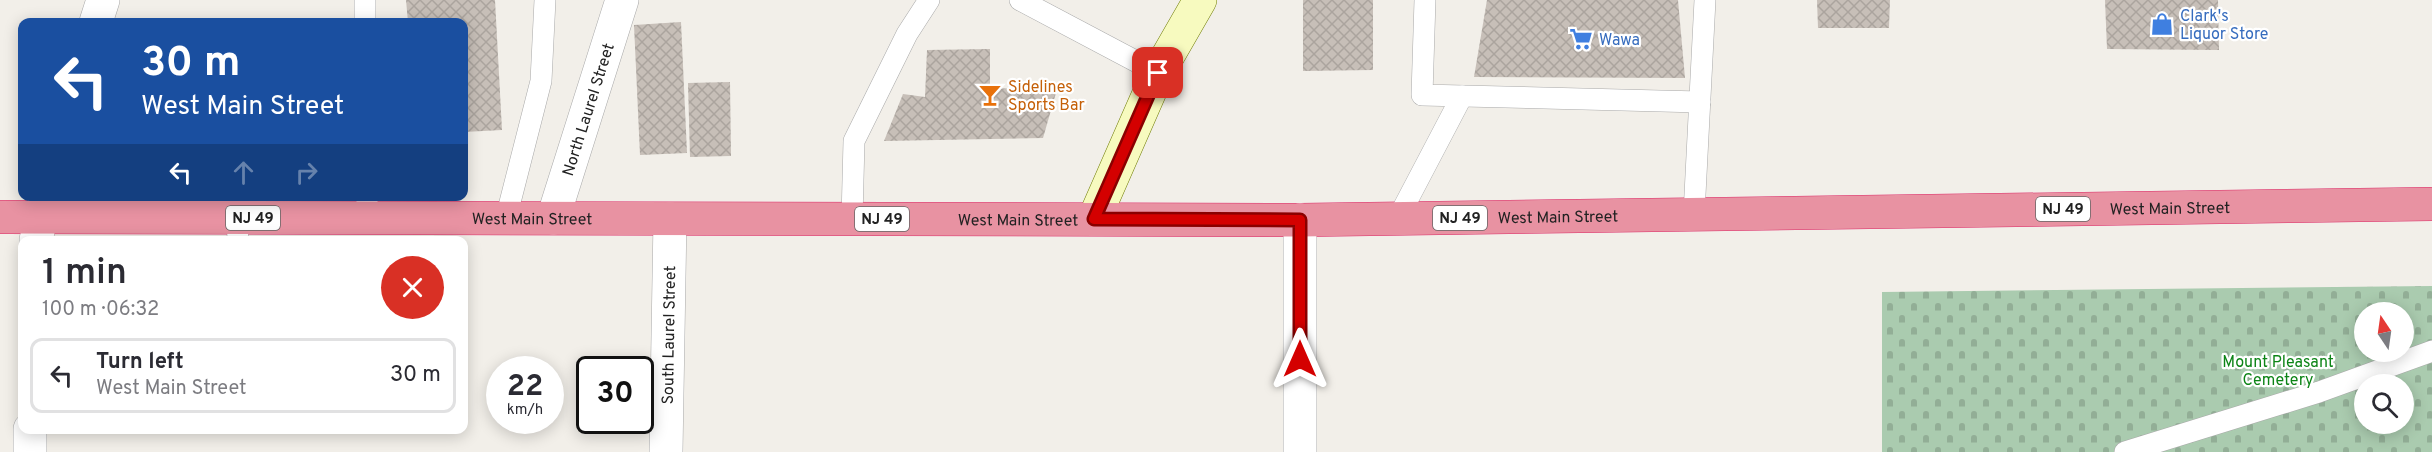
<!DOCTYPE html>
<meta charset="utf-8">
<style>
body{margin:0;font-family:Overpass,sans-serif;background:#f2f2f3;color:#2b2b33;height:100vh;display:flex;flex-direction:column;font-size:22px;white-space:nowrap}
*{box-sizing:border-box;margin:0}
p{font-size:20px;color:#7c7c81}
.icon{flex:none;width:33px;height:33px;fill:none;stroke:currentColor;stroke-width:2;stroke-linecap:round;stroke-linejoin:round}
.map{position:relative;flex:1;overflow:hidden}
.drawer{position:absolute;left:18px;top:236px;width:450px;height:198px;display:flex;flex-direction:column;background:#fff;border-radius:12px;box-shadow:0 3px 15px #0003}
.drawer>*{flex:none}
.top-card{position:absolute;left:18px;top:18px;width:450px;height:183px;border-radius:12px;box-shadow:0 3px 15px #0003;background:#1a4fa0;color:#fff;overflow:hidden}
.needle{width:39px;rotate:347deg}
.buttons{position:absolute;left:2354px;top:302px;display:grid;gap:12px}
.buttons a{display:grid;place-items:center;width:60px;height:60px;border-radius:50%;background:#fff;box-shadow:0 3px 15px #0003;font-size:30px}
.speed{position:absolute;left:486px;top:356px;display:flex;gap:12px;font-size:30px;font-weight:700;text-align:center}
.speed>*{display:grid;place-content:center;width:78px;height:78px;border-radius:50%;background:#fff;box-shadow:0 3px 15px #0003;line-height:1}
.speed small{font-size:15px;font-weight:400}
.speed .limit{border:3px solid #111;border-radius:9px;background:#fff;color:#111}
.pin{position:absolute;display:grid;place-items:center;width:51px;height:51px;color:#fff;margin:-26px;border-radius:12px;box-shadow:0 3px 9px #0006}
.me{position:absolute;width:66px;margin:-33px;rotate:0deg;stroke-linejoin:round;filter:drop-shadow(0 0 4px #0008)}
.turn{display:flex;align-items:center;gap:21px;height:126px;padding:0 24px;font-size:27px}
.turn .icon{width:78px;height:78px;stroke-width:2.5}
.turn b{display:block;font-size:42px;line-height:51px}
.lanes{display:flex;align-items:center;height:57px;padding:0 24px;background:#0003;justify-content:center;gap:30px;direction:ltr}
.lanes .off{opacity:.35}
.round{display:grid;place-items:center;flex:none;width:63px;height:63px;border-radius:32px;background:#f2f2f3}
.summary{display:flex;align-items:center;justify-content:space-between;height:102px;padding:0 24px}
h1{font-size:36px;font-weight:600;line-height:45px}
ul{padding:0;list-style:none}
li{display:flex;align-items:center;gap:18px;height:75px;margin:0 12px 9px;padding:0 12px;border:3px solid #e1e1e2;border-radius:12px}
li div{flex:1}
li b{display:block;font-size:22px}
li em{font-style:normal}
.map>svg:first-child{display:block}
.cemetery{fill:url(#cemetery-stones);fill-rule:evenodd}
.building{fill:url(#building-cross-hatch)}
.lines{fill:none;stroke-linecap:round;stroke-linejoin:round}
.lane-casing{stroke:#a9a9a9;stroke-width:22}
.street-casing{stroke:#a9a9a9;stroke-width:34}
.secondary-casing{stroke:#707d05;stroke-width:34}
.highway-casing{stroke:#dc2a67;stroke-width:34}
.lane{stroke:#fff;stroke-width:21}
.street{stroke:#fff;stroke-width:33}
.secondary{stroke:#f7fabf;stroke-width:33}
.highway{stroke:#e892a2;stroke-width:33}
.route-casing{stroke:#8a0000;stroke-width:15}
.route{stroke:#d40000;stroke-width:10}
.labels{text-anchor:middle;stroke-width:4.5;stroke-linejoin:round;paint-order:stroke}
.shield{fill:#fff;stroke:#646464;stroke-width:1.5}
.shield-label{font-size:15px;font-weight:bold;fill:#222}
.shop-label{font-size:16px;fill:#366cbe;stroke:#fff;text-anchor:start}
.food-label{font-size:16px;fill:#c56008;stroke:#fff;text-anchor:start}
.street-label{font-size:16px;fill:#222;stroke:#fff}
.park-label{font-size:16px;fill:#0c8416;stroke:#fff}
</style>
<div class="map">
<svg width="2432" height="452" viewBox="0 0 2432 452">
<defs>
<pattern id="cemetery-stones" width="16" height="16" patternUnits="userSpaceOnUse" patternTransform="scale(1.5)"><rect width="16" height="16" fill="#aacbaf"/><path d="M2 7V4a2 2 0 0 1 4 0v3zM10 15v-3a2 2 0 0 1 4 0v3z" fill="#92ae96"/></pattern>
<pattern id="building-cross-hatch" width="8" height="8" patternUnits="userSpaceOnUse" patternTransform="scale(1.5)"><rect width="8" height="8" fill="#c7bfb8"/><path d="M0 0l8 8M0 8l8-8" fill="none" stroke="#aba49e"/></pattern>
</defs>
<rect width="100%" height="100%" fill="#f2efe9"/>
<path class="cemetery" d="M 2432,286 L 2432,452 L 1882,452 L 1882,292 ZM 2364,312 L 2403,312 L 2403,351 L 2364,351 ZM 2364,384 L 2403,384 L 2403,423 L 2364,423 Z"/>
<g class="building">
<path d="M 406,0 L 495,0 L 502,130 L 464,132 L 464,22 L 408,22 Z"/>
<path d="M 1303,0 L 1373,0 L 1373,70 L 1303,71 Z"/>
<path d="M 1487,0 L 1678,0 L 1685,78 L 1474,77 Z"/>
<path d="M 1817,0 L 1890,0 L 1889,28 L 1818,28 Z"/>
<path d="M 2105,0 L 2218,0 L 2219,50 L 2107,49 Z"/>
<path d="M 681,22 L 687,153 L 640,155 L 634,25 Z"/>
<path d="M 990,49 L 990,89 L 1058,86 L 1043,138 L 884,141 L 903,94 L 925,97 L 927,50 Z"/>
<path d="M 730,82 L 731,156 L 690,157 L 688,83 Z"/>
</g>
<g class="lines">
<g class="lane-casing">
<g id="lane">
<path d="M 365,0 L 365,22"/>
<path d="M 1020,0 L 1158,73"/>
<path d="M 1425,0 L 1422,95 L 1700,102"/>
<path d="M 367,196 L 367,218"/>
<path d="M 1694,214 L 1705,0"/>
<path d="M 237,218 L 238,240"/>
<path d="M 506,218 L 541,81 L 545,0"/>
<path d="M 1398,218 L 1462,96"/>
<path d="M 852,219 L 854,141 L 907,34 L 929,0"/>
<path d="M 2125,452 L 2319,392 L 2432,351"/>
</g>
</g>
<g class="street-casing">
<g id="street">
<path d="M 96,22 L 103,0"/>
<path id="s1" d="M 553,218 L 622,0"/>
<path d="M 1300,220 L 1300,452"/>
<path d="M 36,240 L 46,196"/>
<path d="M 30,452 L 30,429"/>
<path id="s2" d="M 666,452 L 670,219"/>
</g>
</g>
<g class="secondary-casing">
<path id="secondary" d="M 1094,219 L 1158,73 L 1200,0"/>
</g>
<g class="highway-casing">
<g id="highway">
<path id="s3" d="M 0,217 L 1300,220 L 2432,204"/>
</g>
</g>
<use href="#lane" class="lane"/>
<use href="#street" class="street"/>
<use href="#secondary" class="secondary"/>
<use href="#highway" class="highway"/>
</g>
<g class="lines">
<g class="route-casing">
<path id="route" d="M 1158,73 L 1094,219 L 1300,220 L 1300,359"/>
</g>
<use href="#route" class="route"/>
</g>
<defs>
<g id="shop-bare" transform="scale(1.8)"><path d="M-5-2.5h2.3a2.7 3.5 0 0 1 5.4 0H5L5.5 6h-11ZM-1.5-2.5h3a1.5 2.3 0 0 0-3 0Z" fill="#3f7fe0" stroke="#fff" stroke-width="2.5" paint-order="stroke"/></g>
<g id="supermarket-bare" transform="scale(1.8)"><path d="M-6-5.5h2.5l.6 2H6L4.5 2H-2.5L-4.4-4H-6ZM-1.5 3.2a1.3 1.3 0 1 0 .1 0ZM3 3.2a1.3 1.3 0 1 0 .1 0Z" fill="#3f7fe0" stroke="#fff" stroke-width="2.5" paint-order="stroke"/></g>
<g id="bar-bare" transform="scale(1.8)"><path d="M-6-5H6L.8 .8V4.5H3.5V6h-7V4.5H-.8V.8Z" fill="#e8710a" stroke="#fff" stroke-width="2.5" paint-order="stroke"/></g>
</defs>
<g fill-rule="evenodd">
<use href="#shop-bare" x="2162" y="24"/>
<use href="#supermarket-bare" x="1581" y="39"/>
<use href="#bar-bare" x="990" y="95"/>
</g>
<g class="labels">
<g class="shield">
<rect x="2036" y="197" width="54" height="24" rx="4.5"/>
<rect x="226" y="206" width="54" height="24" rx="4.5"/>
<rect x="1433" y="206" width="54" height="24" rx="4.5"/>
<rect x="855" y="207" width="54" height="24" rx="4.5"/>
</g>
<g class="shield-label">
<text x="2063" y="214">NJ 49</text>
<text x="253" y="223">NJ 49</text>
<text x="1460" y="223">NJ 49</text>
<text x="882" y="224">NJ 49</text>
</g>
<g class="shop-label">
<text x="2180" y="21">Clark's<tspan x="2180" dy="18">Liquor Store</tspan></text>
<text x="1599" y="45">Wawa</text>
</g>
<g class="food-label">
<text x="1008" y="92">Sidelines<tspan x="1008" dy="18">Sports Bar</tspan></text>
</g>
<g class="street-label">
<text dy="6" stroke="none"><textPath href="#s1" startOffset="114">North Laurel Street</textPath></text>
<text dy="6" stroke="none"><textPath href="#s3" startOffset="2170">West Main Street</textPath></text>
<text dy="6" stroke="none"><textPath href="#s3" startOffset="1558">West Main Street</textPath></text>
<text dy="6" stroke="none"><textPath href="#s3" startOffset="532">West Main Street</textPath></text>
<text dy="6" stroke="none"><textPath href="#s3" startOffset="1018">West Main Street</textPath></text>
<text dy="6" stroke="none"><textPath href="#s2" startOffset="117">South Laurel Street</textPath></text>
</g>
<g class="park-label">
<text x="2278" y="367">Mount Pleasant<tspan x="2278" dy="18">Cemetery</tspan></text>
</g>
</g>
</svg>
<div class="buttons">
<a><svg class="needle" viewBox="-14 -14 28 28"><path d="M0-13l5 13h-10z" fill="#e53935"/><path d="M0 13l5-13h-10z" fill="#7c7c81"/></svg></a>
<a><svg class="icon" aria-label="search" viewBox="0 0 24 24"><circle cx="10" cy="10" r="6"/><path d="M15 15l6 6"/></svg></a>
</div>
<div class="speed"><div>22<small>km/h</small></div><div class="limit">30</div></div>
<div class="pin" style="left:1158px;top:73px;background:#d93025"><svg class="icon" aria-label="arrive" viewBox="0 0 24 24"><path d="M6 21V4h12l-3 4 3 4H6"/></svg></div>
<svg class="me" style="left:1300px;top:359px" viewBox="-20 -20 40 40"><path d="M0-17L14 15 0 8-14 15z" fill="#d40000" stroke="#fff" stroke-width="4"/></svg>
<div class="top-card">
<div class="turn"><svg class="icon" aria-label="left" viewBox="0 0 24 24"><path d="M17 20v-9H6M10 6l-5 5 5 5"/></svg><div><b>30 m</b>West Main Street</div></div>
<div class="lanes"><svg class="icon" aria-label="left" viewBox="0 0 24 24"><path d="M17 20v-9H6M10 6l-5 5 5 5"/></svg><svg class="icon off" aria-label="ahead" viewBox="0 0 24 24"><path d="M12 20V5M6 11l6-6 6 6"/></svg><svg class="icon off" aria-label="right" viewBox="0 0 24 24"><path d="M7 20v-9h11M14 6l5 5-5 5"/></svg></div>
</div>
<section class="drawer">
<div class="summary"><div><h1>1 min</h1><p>100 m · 06:32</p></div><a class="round" style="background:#d93025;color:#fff"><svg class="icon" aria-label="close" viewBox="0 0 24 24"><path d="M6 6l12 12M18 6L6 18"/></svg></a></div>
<ul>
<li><svg class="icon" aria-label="left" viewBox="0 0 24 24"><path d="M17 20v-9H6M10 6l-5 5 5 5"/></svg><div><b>Turn left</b><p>West Main Street</p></div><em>30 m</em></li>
</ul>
</section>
</div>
